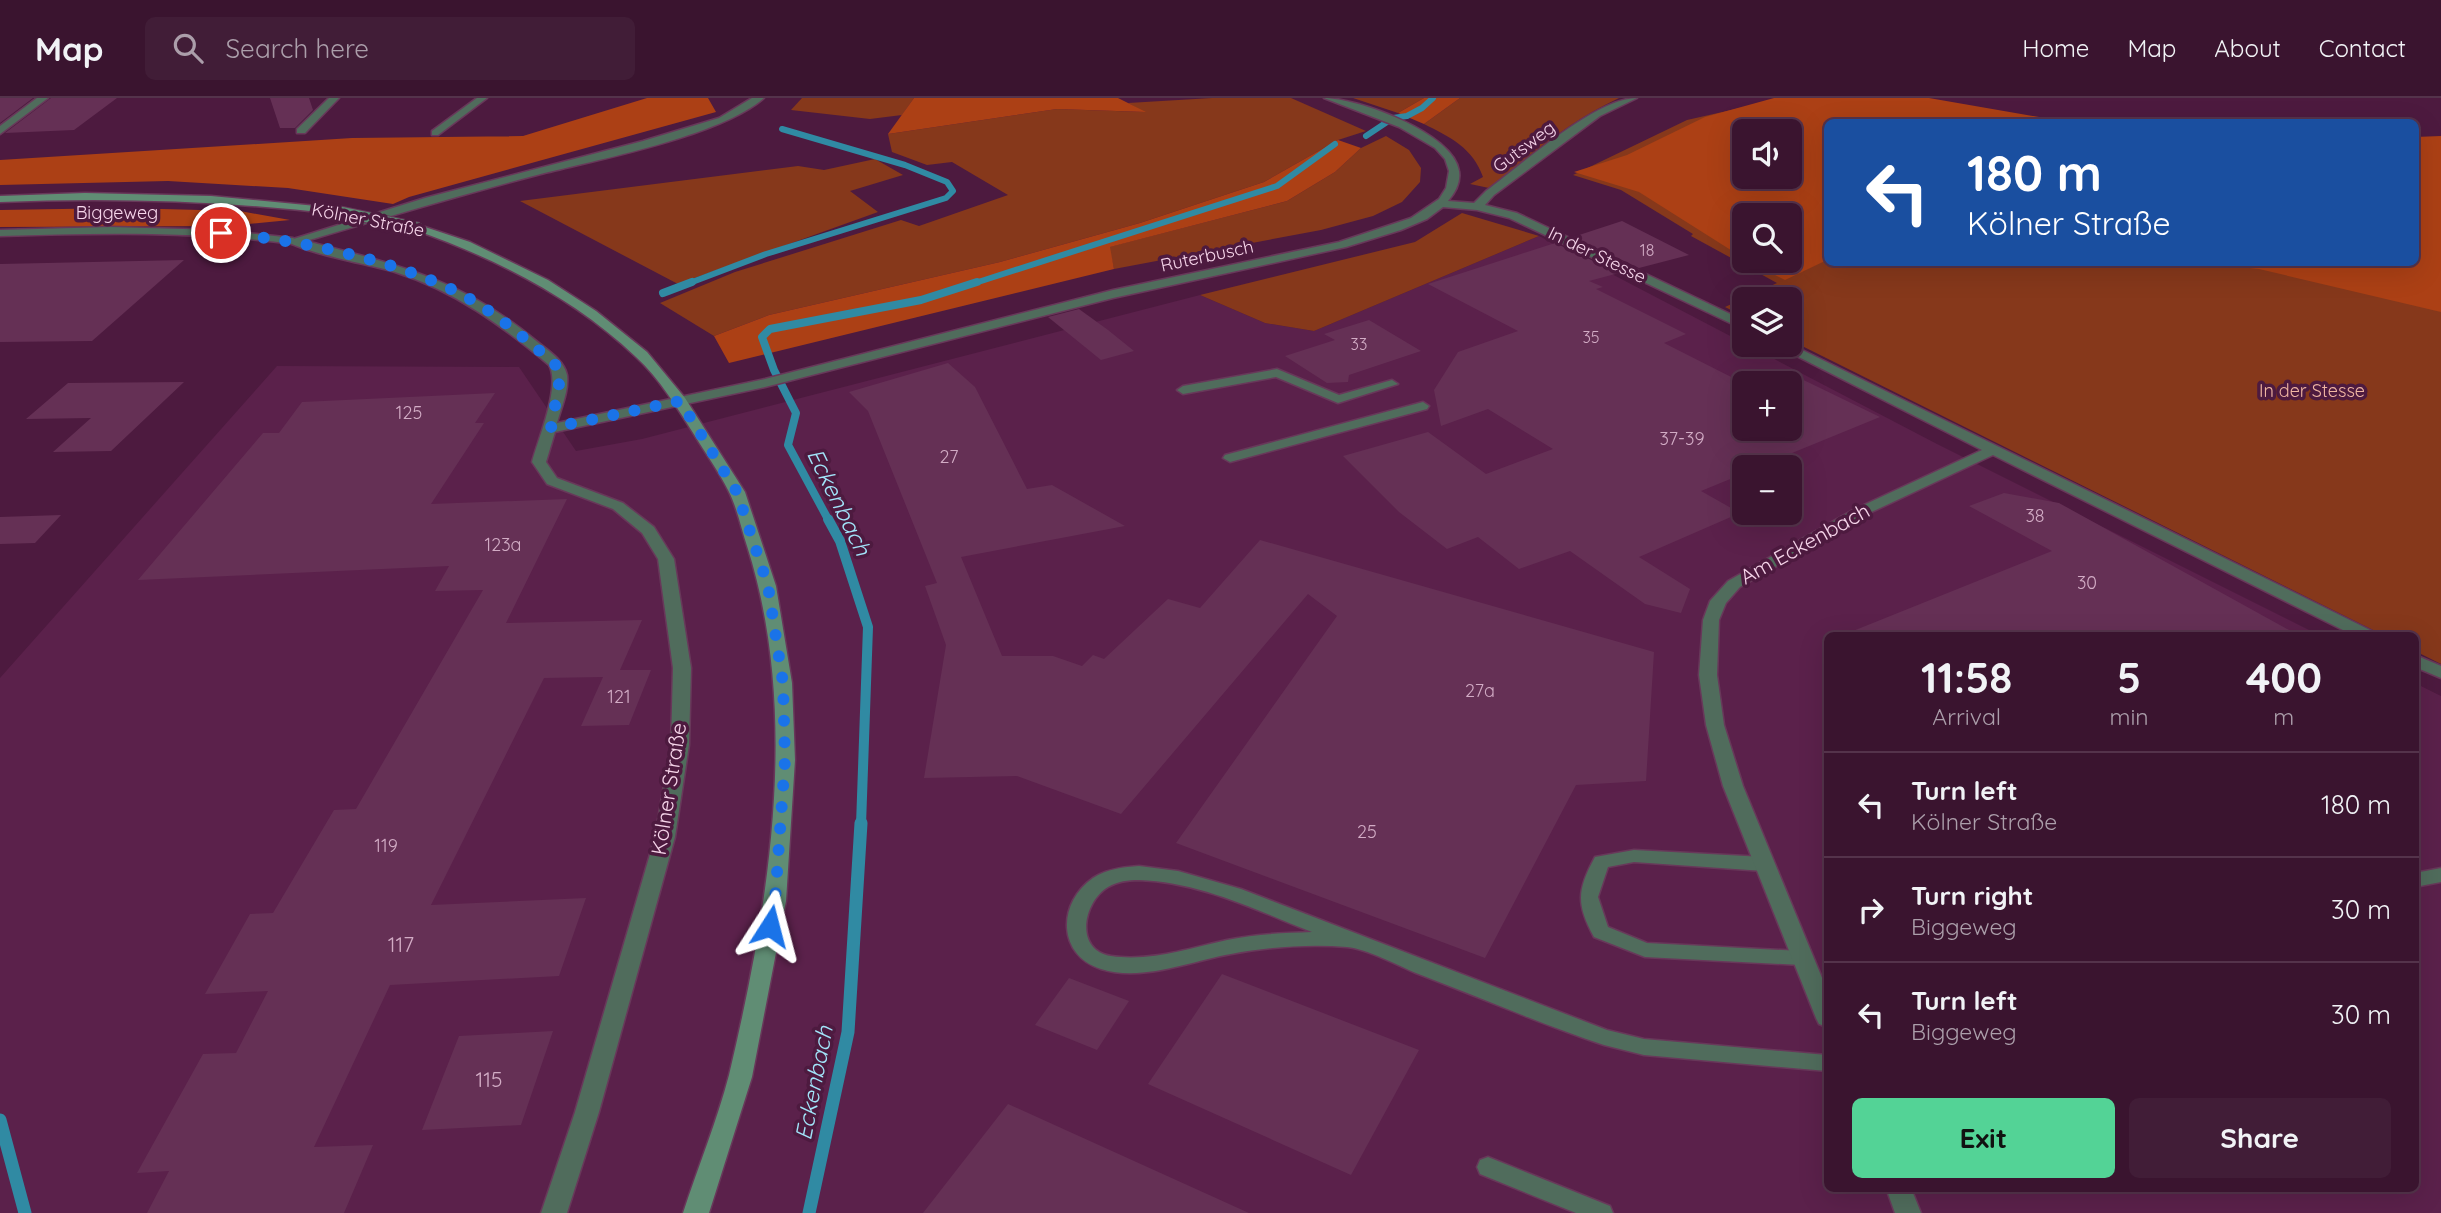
<!DOCTYPE html>
<meta charset="utf-8">
<style>
body{margin:0;font-family:Quicksand,sans-serif;background:#411d37;color:#f1f3f6;height:100vh;display:flex;flex-direction:column;font-size:26px;white-space:nowrap}
*{box-sizing:border-box;margin:0}
p{font-size:23px;color:#ab9eaa}
.icon{flex:none;width:38px;height:38px;fill:none;stroke:currentColor;stroke-width:2;stroke-linecap:round;stroke-linejoin:round}
.map{position:relative;flex:1;overflow:hidden}
.side{position:absolute;left:1824px;top:534px;width:595px;height:560px;display:flex;flex-direction:column;background:#3a142f;border-radius:10px;box-shadow:0 7px 28px #0002,0 0 0 2px #54334b}
.side>*{flex:none}
.hud{position:absolute;left:1824px;top:21px;width:595px;height:147px;border-radius:10px;box-shadow:0 7px 28px #0002,0 0 0 2px #54334b;background:#1a4fa0;color:#fff;overflow:hidden}
.tools{position:absolute;left:1732px;top:21px;display:grid;gap:14px}
.tools a{display:grid;place-items:center;width:70px;height:70px;border-radius:10px;background:#3a142f;box-shadow:0 7px 28px #0002,0 0 0 2px #54334b;font-size:35px}
.pin{position:absolute;display:grid;place-items:center;width:60px;height:60px;color:#fff;margin:-30px;border:4px solid #fff;border-radius:50%;box-shadow:0 2px 7px #0007}
.me{position:absolute;width:77px;margin:-38px;rotate:9deg;stroke-linejoin:round;filter:drop-shadow(0 0 5px #0008)}
.turn{display:flex;align-items:center;gap:24px;height:147px;padding:0 28px;font-size:32px}
.turn .icon{width:91px;height:91px;stroke-width:2.5}
.turn b{display:block;font-size:49px;line-height:60px}
.eta{display:flex;justify-content:space-evenly;align-items:center;height:119px;text-align:center}
.eta b{font-size:42px;font-weight:700;line-height:49px}
.cta{display:flex;gap:14px;margin-top:auto;padding:14px 28px}
.cta a{flex:1;height:80px;border-radius:10px;background:#53d396;color:#111;font-size:28px;font-weight:700;line-height:80px;text-align:center}
.cta a+a{background:#411d37;color:#f1f3f6}
ul{padding:0;list-style:none}
li{display:flex;align-items:center;gap:21px;height:105px;padding:0 28px;border-top:2px solid #54334b}
li div{flex:1}
li b{display:block;font-size:26px}
li em{font-style:normal}
header{display:flex;align-items:center;gap:42px;box-sizing:border-box;height:98px;padding:0 35px;background:#3a142f;border-bottom:2px solid #54334b}
header strong{font-size:33px}
nav{display:flex;gap:38px;margin-inline-start:auto;font-size:24px}
.search{width:490px;height:63px;background:#411d37;display:flex;align-items:center;gap:18px;box-sizing:border-box;padding:0 24px;border-radius:10px;color:#ab9eaa;font-size:26px}
.map>svg:first-child{display:block}
.built{fill:#5b214b;fill-rule:evenodd}
.green{fill:#86381b;fill-rule:evenodd}
.forest{fill:#ac4015;fill-rule:evenodd}
.lines{fill:none;stroke-linecap:round;stroke-linejoin:round}
.stream-far3{stroke:#308aa3;stroke-width:6}
.stream-far2{stroke:#308aa3;stroke-width:8}
.stream-far1{stroke:#308aa3;stroke-width:10}
.stream{stroke:#308aa3;stroke-width:13}
.building{fill:#653055}
.lane-casing{stroke:#68385a;stroke-width:3}
.street-casing{stroke:#68385a;stroke-width:3}
.secondary-casing{stroke:#68385a;stroke-width:3}
.lane{fill:#506c5c;fill-rule:evenodd}
.street{fill:#506c5c;fill-rule:evenodd}
.secondary{fill:#608d74;fill-rule:evenodd}
.secondary-bridge-casing{stroke:#68385a;stroke-width:12;stroke-linecap:butt}
.secondary-bridge{stroke:#608d74;stroke-width:10}
.route{stroke:#1a73e8;stroke-width:12;stroke-dasharray:0 21.6}
.labels{text-anchor:middle;stroke-width:7;stroke-linejoin:round;paint-order:stroke}
.far-number-label{font-size:16px;fill:#d2acc5}
.far-street-label{font-size:18px;fill:#f6d5ea;stroke:#4d1a3f}
.far-park-label{font-size:18px;fill:#f0b7a3;stroke:#4d1a3f}
.number-label{font-size:18px;fill:#d2acc5}
.street-label{font-size:21px;fill:#f6d5ea;stroke:#4d1a3f}
.near-number-label{font-size:21px;fill:#d2acc5}
.water-label{font-size:23px;font-style:italic;fill:#a2e5fa;stroke:#4d1a3f}
</style>
<header>
<strong>Map</strong>
<div class="search"><svg class="icon" aria-label="search" viewBox="0 0 24 24"><circle cx="10" cy="10" r="6"/><path d="M15 15l6 6"/></svg>Search here</div>
<nav><a>Home</a><a>Map</a><a>About</a><a>Contact</a></nav>
</header>
<div class="map">
<svg width="2441" height="1115" viewBox="0 0 2441 1115">
<rect width="100%" height="100%" fill="#4d1a3f"/>
<path class="built" d="M 1539,138 L 1937,346 L 2319,537 L 1827,537 L 1827,1090 L 2415,1090 L 2415,585 L 2441,598 L 2441,1115 L 0,1115 L 0,580 L 277,268 L 519,269 L 576,353 L 642,341 L 1200,197 L 1265,225 L 1314,233 ZM 1745,285 L 1790,285 L 1790,331 L 1745,331 ZM 1745,369 L 1790,369 L 1790,415 L 1745,415 Z"/>
<g class="green">
<path d="M 802,0 L 914,0 L 902,17 L 870,21 L 791,12 Z"/>
<path d="M 1212,0 L 1291,0 L 1366,33 L 1338,42 L 1264,84 L 1140,125 L 1000,164 L 769,217 L 714,238 L 660,205 L 735,174 L 901,122 L 919,128 L 1008,97 L 952,64 L 927,67 L 892,54 L 888,36 L 1057,11 L 1144,14 L 1128,5 Z"/>
<path d="M 1353,0 L 1424,0 L 1398,15 Z"/>
<path d="M 1460,0 L 1619,0 C 1570,23 1531,56 1489,90 L 1470,86 L 1483,79 C 1473,50 1450,39 1424,26 Z"/>
<path d="M 1749,8 L 1827,24 L 1827,164 L 2415,164 L 2441,64 L 2441,566 L 2415,553 L 2415,537 L 2383,537 L 1790,242 L 1790,201 L 1745,201 L 1745,219 L 1725,209 L 1777,185 L 1691,138 L 1693,136 L 1621,92 L 1573,77 L 1687,22 ZM 1745,33 L 1790,33 L 1790,79 L 1745,79 ZM 1745,117 L 1790,117 L 1790,163 L 1745,163 Z"/>
<path d="M 1386,38 L 1409,52 L 1421,70 L 1420,84 L 1402,104 L 1373,118 L 1321,132 L 1114,171 L 1109,149 L 1287,103 L 1335,74 L 1361,50 Z"/>
<path d="M 875,61 L 903,77 L 850,93 L 878,114 L 678,186 L 520,103 L 798,68 L 824,72 Z"/>
<path d="M 1462,115 L 1539,138 L 1314,233 L 1265,225 L 1200,197 L 1415,144 Z"/>
</g>
<g class="forest">
<path d="M 647,0 L 708,0 L 716,14 L 409,99 L 393,106 L 288,90 L 168,83 L 0,87 L 0,62 L 352,40 L 523,38 Z"/>
<path d="M 914,0 L 1118,0 L 1146,14 L 1057,11 L 888,36 Z"/>
<path d="M 1424,0 L 1460,0 L 1424,26 L 1398,15 Z"/>
<path d="M 1774,0 L 1929,0 L 2068,24 L 1827,24 L 1827,162 L 1785,182 L 1747,163 L 1790,163 L 1790,117 L 1745,117 L 1745,161 L 1639,94 L 1574,74 L 1627,57 L 1705,19 ZM 1790,33 L 1790,79 L 1745,79 L 1745,33 Z"/>
<path d="M 2441,38 L 2441,214 L 2259,171 L 2203,165 L 2415,164 L 2415,39 Z"/>
<path d="M 1338,42 L 1361,50 L 1335,74 L 1287,103 L 1110,149 L 1114,171 L 729,265 L 714,238 L 769,217 L 1000,164 L 1140,125 L 1264,84 Z"/>
<path d="M 122,110 L 240,113 L 290,122 L 229,128 L 0,129 L 0,112 Z"/>
</g>
<g class="lines">
<g class="stream-far3">
<path d="M 1366,38 L 1393,20 L 1407,18 L 1422,10 L 1433,0"/>
<path d="M 687,186 L 766,156 L 946,100 L 953,93 L 947,84 L 905,67 L 782,31"/>
<path d="M 972,186 L 1277,88 L 1335,46"/>
</g>
<g class="stream-far2">
<path d="M 663,195 L 692,184"/>
<path d="M 829,423 L 788,347 L 796,315 L 774,272 L 762,239 L 770,231 L 921,202 L 977,184"/>
</g>
<path class="stream-far1" d="M 828,421 L 840,443 L 868,529 L 861,727"/>
<g class="stream">
<path d="M 0,1022 L 25,1115"/>
<path d="M 809,1115 L 848,934 L 861,725"/>
</g>
</g>
<g class="building">
<path d="M 0,0 L 33,0 L 0,25 Z"/>
<path d="M 51,0 L 117,0 L 74,32 L 5,35 Z"/>
<path d="M 270,0 L 309,0 L 313,12 L 295,30 L 280,30 Z"/>
<path d="M 1622,123 L 1689,157 L 1639,170 L 1573,139 Z"/>
<path d="M 1555,145 L 1619,175 L 1589,183 L 1603,189 L 1596,191 L 1686,236 L 1664,245 L 1745,286 L 1745,331 L 1790,331 L 1790,285 L 1753,285 L 1785,273 L 1880,319 L 1758,369 L 1745,369 L 1745,375 L 1701,393 L 1740,415 L 1639,459 L 1690,491 L 1681,515 L 1645,506 L 1570,453 L 1519,471 L 1478,439 L 1447,451 L 1399,414 L 1343,358 L 1428,334 L 1486,376 L 1553,351 L 1488,311 L 1441,328 L 1434,292 L 1458,254 L 1518,233 L 1428,186 Z"/>
<path d="M 184,162 L 92,243 L 0,244 L 0,166 Z"/>
<path d="M 1079,211 L 1108,232 L 1134,253 L 1101,262 L 1048,219 Z"/>
<path d="M 1369,222 L 1421,253 L 1349,277 L 1348,284 L 1327,285 L 1285,258 L 1335,242 L 1324,236 Z"/>
<path d="M 948,265 L 975,289 L 1027,391 L 1052,387 L 1125,428 L 961,459 L 1002,558 L 1053,558 L 1082,568 L 1093,557 L 1104,561 L 1168,501 L 1200,510 L 1260,442 L 1654,554 L 1646,683 L 1576,687 L 1485,860 L 1176,745 L 1337,518 L 1308,496 L 1121,716 L 1017,678 L 924,680 L 946,547 L 925,488 L 937,485 L 868,313 L 849,294 Z"/>
<path d="M 184,284 L 111,353 L 53,354 L 91,320 L 26,321 L 68,285 Z"/>
<path d="M 495,295 L 475,325 L 484,325 L 431,406 L 567,401 L 506,525 L 642,522 L 620,572 L 651,572 L 629,627 L 581,628 L 603,579 L 544,580 L 431,807 L 586,800 L 559,878 L 390,887 L 314,1049 L 373,1047 L 344,1115 L 147,1115 L 169,1073 L 137,1075 L 203,956 L 236,955 L 268,893 L 205,896 L 250,816 L 273,815 L 334,712 L 356,711 L 483,492 L 435,493 L 449,468 L 138,482 L 263,335 L 279,335 L 302,304 Z"/>
<path d="M 2004,395 L 2059,405 L 2298,537 L 1843,537 L 2052,453 L 1969,408 Z"/>
<path d="M 61,417 L 35,445 L 0,446 L 0,419 Z"/>
<path d="M 1222,876 L 1419,952 L 1351,1077 L 1148,986 Z"/>
<path d="M 1069,880 L 1129,903 L 1097,952 L 1035,927 Z"/>
<path d="M 553,933 L 521,1027 L 422,1032 L 459,938 Z"/>
<path d="M 1008,1006 L 1070,1034 L 1249,1115 L 923,1115 Z"/>
</g>
<g class="lines">
<g class="lane-casing">
<g id="lane">
<path d="M 477,0 L 487,0 L 438,37 L 432,37 L 432,33 Z"/>
<path d="M 110,129 L 220,132 L 293,140 L 298,143 L 293,146 C 195,133 98,135 0,138 L 0,132 Z"/>
<path d="M 1277,271 L 1339,297 L 1392,282 L 1398,286 L 1338,305 L 1276,279 L 1183,296 L 1177,292 L 1183,288 Z"/>
<path d="M 1423,304 L 1429,308 L 1427,311 L 1230,364 L 1223,360 L 1225,357 Z"/>
<path d="M 1634,752 L 1764,759 L 1771,761 L 1773,766 L 1771,771 L 1764,773 L 1634,764 L 1608,769 L 1598,799 L 1608,829 L 1647,845 L 1801,853 L 1808,855 L 1811,860 L 1808,865 L 1801,867 L 1645,859 L 1594,839 C 1576,806 1577,792 1595,759 Z"/>
<path d="M 1139,768 L 1178,773 L 1241,791 L 1607,932 L 1644,941 L 1827,957 L 1827,973 L 1644,957 L 1604,947 C 1541,926 1479,899 1416,875 C 1397,867 1367,851 1347,849 C 1309,846 1268,849 1231,856 C 1191,863 1142,884 1101,871 C 1057,857 1057,805 1093,780 C 1106,771 1124,769 1139,768 ZM 1139,782 C 1200,784 1256,812 1312,834 C 1283,835 1255,836 1227,842 C 1190,850 1150,864 1111,858 C 1074,852 1083,804 1108,789 C 1118,783 1128,782 1139,782 Z"/>
<path d="M 2441,770 L 2441,784 L 2415,789 L 2415,775 Z"/>
<path d="M 1488,1059 L 1610,1108 L 1613,1115 L 1576,1115 L 1480,1076 L 1477,1069 L 1480,1062 Z"/>
</g>
</g>
<g class="street-casing">
<g id="street">
<path d="M 37,0 L 48,0 L 0,36 L 0,28 Z"/>
<path d="M 329,0 L 339,0 L 305,35 L 297,35 L 297,31 Z"/>
<path d="M 752,0 L 764,0 C 721,38 596,62 537,77 C 460,97 383,120 306,143 C 395,166 462,181 535,242 C 546,251 564,262 567,277 C 569,293 561,310 557,325 L 765,281 L 1113,192 L 1339,144 L 1411,120 L 1439,101 L 1446,90 L 1449,73 L 1445,61 L 1435,50 L 1399,29 L 1324,0 C 1357,0 1454,35 1459,73 C 1461,84 1455,95 1448,103 L 1474,105 L 1486,93 C 1521,67 1596,0 1637,0 L 1600,18 L 1494,97 L 1485,107 L 1517,115 L 1745,223 L 1745,232 L 1509,120 L 1477,112 L 1443,109 L 1427,121 L 1401,132 L 1346,149 L 1113,200 L 765,289 L 555,334 L 546,364 L 557,380 L 623,405 L 654,429 L 674,461 L 691,570 L 689,647 L 675,739 L 599,1014 L 567,1115 L 541,1115 L 575,1014 L 655,739 L 671,647 L 673,570 L 658,461 L 642,435 L 613,411 L 547,386 L 532,364 C 538,341 561,288 549,267 C 501,227 455,193 395,174 C 372,167 301,154 287,143 L 425,100 L 643,43 L 719,20 Z"/>
<path d="M 1790,246 L 2372,533 L 2375,537 L 2353,537 L 1993,357 L 1863,418 L 1740,489 L 1726,505 L 1719,522 L 1717,577 L 1724,627 L 1743,688 L 1827,892 L 1827,929 L 1819,926 L 1816,920 L 1723,688 L 1706,627 L 1699,577 L 1703,522 L 1710,503 L 1728,483 L 1853,412 L 1982,352 L 1775,247 Z"/>
<path d="M 2415,557 L 2441,568 L 2441,580 L 2415,569 Z"/>
<path d="M 1886,1090 L 1911,1090 L 1921,1115 L 1895,1115 Z"/>
</g>
</g>
<g class="secondary-casing">
<g id="secondary">
<path d="M 85,95 L 211,98 L 337,110 L 343,113 L 337,116 C 225,103 113,99 0,104 L 0,98 Z"/>
<path d="M 419,127 L 470,144 L 548,182 L 596,213 L 647,254 L 685,300 L 745,394 L 776,488 L 792,585 L 795,662 L 786,803 L 752,979 L 709,1115 L 683,1115 C 698,1069 717,1023 729,977 C 769,808 801,616 747,448 C 741,430 737,409 728,392 C 719,374 706,356 695,338 C 678,311 660,281 636,259 C 574,200 495,160 415,132 L 413,130 Z"/>
</g>
</g>
<use href="#lane" class="lane"/>
<use href="#street" class="street"/>
<use href="#secondary" class="secondary"/>
<g class="secondary-bridge-casing">
<path id="secondary-bridge" d="M 337,113 L 419,130"/>
</g>
<use href="#secondary-bridge" class="secondary-bridge"/>
</g>
<g class="lines">
<path class="route" d="M 221,135 C 296,141 392,161 459,195 C 494,213 524,240 554,265 L 561,275 L 551,330 L 680,303 L 737,394 L 768,488 L 783,585 L 785,662 L 775,803 L 770,828"/>
</g>
<g class="labels">
<g class="far-number-label">
<text x="1647" y="158">18</text>
<text x="1591" y="245">35</text>
<text x="1359" y="252">33</text>
</g>
<g class="far-street-label">
<text transform="translate(1524 49) rotate(-37)" y="6">Gutsweg</text>
<text x="117" y="121">Biggeweg</text>
<text transform="translate(368 122) rotate(11)" y="6">Kölner Straße</text>
<text transform="translate(1597 157) rotate(26)" y="6">In der Stesse</text>
<text transform="translate(1207 158) rotate(-12)" y="6">Ruterbusch</text>
</g>
<g class="far-park-label">
<text x="2312" y="299">In der Stesse</text>
</g>
<g class="number-label">
<text x="409" y="321">125</text>
<text x="1682" y="347">37-39</text>
<text x="949" y="365">27</text>
<text x="2035" y="424">38</text>
<text x="503" y="453">123a</text>
<text x="2087" y="491">30</text>
<text x="1480" y="599">27a</text>
<text x="619" y="605">121</text>
<text x="1367" y="740">25</text>
<text x="386" y="754">119</text>
</g>
<g class="street-label">
<text transform="translate(1805 446) rotate(-29)" y="7">Am Eckenbach</text>
<text transform="translate(669 691) rotate(-81)" y="7">Kölner Straße</text>
</g>
<g class="near-number-label">
<text x="401" y="854">117</text>
<text x="489" y="989">115</text>
</g>
<g class="water-label">
<text transform="translate(839 404) rotate(64)" y="8">Eckenbach</text>
<text transform="translate(814 985) rotate(-79)" y="8">Eckenbach</text>
</g>
</g>
</svg>
<div class="tools">
<a><svg class="icon" aria-label="sound" viewBox="0 0 24 24"><path d="M4 9h4l5-4v14l-5-4H4zM17 9q2 3 0 6"/></svg></a>
<a><svg class="icon" aria-label="search" viewBox="0 0 24 24"><circle cx="10" cy="10" r="6"/><path d="M15 15l6 6"/></svg></a>
<a><svg class="icon" aria-label="layers" viewBox="0 0 24 24"><path d="M12 4l9 5-9 5-9-5zM3 14l9 5 9-5"/></svg></a>
<a>+</a>
<a>−</a>
</div>
<div class="pin" style="left:221px;top:135px;background:#d93025"><svg class="icon" aria-label="arrive" viewBox="0 0 24 24"><path d="M6 21V4h12l-3 4 3 4H6"/></svg></div>
<svg class="me" style="left:770px;top:828px" viewBox="-20 -20 40 40"><path d="M0-17L14 15 0 8-14 15z" fill="#1a73e8" stroke="#fff" stroke-width="4"/></svg>
<div class="hud">
<div class="turn"><svg class="icon" aria-label="left" viewBox="0 0 24 24"><path d="M17 20v-9H6M10 6l-5 5 5 5"/></svg><div><b>180 m</b>Kölner Straße</div></div>
</div>
<section class="side">
<div class="eta">
<div><b>11:58</b><p>Arrival</p></div>
<div><b>5</b><p>min</p></div>
<div><b>400</b><p>m</p></div>
</div>
<ul>
<li><svg class="icon" aria-label="left" viewBox="0 0 24 24"><path d="M17 20v-9H6M10 6l-5 5 5 5"/></svg><div><b>Turn left</b><p>Kölner Straße</p></div><em>180 m</em></li>
<li><svg class="icon" aria-label="right" viewBox="0 0 24 24"><path d="M7 20v-9h11M14 6l5 5-5 5"/></svg><div><b>Turn right</b><p>Biggeweg</p></div><em>30 m</em></li>
<li><svg class="icon" aria-label="left" viewBox="0 0 24 24"><path d="M17 20v-9H6M10 6l-5 5 5 5"/></svg><div><b>Turn left</b><p>Biggeweg</p></div><em>30 m</em></li>
</ul>
<div class="cta"><a>Exit</a><a>Share</a></div>
</section>
</div>
